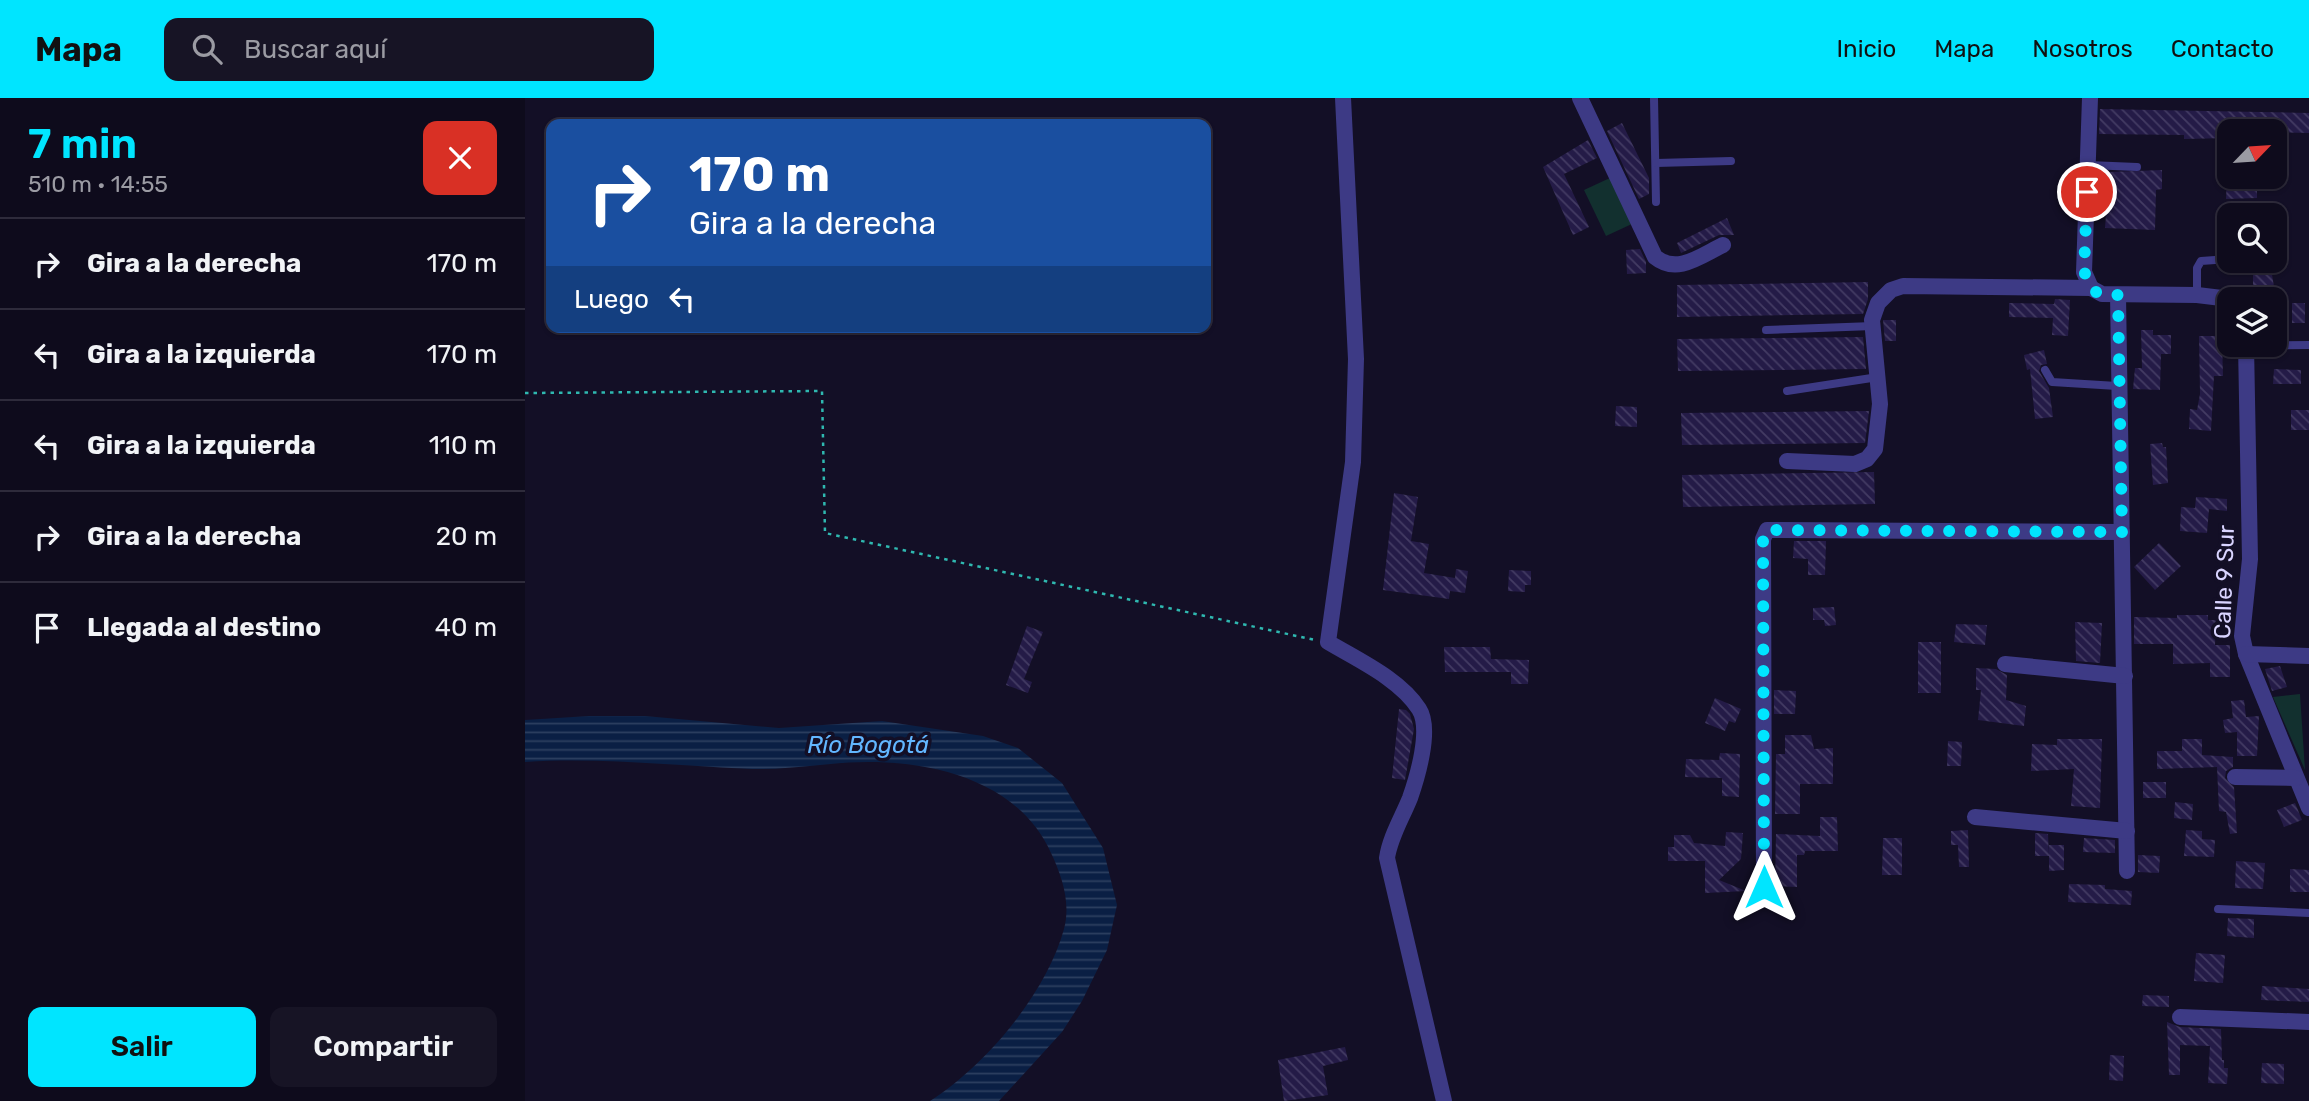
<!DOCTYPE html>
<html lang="es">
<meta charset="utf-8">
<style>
body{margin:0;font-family:Rubik,sans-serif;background:#171425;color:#f1f3f6;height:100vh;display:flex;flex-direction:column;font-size:26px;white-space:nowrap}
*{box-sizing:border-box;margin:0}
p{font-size:23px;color:#9b9ba3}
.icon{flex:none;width:38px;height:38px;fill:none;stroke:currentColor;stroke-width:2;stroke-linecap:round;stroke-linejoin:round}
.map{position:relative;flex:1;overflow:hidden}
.sheet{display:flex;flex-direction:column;background:#0e0b1c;width:525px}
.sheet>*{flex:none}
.banner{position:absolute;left:21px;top:21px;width:665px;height:214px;border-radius:14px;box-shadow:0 2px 5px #0004,0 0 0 2px #2e2b3b;background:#1a4fa0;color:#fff;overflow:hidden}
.needle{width:46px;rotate:65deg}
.tools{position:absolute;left:1692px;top:21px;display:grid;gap:14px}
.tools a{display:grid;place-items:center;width:70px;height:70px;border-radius:14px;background:#0e0b1c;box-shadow:0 2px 5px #0004,0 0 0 2px #2e2b3b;font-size:35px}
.pin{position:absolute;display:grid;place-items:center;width:60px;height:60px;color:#fff;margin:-30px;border:4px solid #fff;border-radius:50%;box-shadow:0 2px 7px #0007}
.me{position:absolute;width:77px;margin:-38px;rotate:0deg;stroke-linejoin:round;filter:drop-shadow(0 0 5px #0008)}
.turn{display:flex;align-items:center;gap:24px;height:147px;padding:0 28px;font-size:32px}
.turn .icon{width:91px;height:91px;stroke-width:2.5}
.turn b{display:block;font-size:49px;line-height:60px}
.then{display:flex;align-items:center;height:66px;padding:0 28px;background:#0003;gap:14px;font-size:26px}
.round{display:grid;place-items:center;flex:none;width:74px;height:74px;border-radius:14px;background:#171425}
.headline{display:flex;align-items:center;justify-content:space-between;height:119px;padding:0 28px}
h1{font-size:42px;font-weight:600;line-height:52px;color:#00e5ff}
.action{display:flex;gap:14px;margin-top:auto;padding:14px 28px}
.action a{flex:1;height:80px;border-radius:14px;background:#00e5ff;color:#111;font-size:28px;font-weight:600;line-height:80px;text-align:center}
.action a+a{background:#171425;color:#f1f3f6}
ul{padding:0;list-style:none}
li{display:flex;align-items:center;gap:21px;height:91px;padding:0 28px;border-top:2px solid #2e2b3b}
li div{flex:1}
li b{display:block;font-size:26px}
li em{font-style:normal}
header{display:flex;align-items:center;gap:42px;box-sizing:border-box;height:98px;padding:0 35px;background:#00e5ff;color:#111}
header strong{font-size:33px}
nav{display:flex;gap:38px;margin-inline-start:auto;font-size:24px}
.search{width:490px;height:63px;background:#171425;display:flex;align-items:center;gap:18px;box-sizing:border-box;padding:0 24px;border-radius:14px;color:#9b9ba3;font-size:26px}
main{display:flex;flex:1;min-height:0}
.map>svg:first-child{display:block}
.green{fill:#12302f}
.water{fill:url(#water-rules)}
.building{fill:url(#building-back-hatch)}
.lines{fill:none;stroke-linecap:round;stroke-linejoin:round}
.path{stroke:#2fb8b0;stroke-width:2.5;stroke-dasharray:3.5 5;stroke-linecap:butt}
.service{stroke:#3d3a85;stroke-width:8}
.minor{stroke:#3d3a85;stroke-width:16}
.route{stroke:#00e5ff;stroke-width:12;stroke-dasharray:0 21.6}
.labels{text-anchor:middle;stroke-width:7;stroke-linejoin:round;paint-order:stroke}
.street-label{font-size:23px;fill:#d9d4ff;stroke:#130f26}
.water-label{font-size:24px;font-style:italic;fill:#62b6ff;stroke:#130f26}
</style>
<header>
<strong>Mapa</strong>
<div class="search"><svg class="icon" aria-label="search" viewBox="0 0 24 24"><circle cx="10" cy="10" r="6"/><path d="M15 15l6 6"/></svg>Buscar aquí</div>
<nav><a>Inicio</a><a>Mapa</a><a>Nosotros</a><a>Contacto</a></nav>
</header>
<main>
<section class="sheet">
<div class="headline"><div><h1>7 min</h1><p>510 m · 14:55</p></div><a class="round" style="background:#d93025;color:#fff"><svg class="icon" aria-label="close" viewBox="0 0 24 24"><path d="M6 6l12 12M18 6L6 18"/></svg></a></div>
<ul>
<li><svg class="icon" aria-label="right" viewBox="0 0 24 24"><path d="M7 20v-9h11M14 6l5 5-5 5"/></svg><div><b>Gira a la derecha</b></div><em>170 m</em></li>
<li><svg class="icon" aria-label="left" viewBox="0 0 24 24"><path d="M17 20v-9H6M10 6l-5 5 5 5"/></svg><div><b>Gira a la izquierda</b></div><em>170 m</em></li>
<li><svg class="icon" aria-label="left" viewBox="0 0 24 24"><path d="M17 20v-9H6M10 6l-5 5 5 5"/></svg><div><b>Gira a la izquierda</b></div><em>110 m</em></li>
<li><svg class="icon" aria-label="right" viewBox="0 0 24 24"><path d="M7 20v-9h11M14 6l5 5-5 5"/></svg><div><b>Gira a la derecha</b></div><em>20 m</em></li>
<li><svg class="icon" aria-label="arrive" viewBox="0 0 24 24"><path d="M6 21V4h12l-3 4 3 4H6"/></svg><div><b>Llegada al destino</b></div><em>40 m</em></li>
</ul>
<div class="action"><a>Salir</a><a>Compartir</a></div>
</section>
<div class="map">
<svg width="1784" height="1003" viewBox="0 0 1784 1003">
<defs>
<pattern id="water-rules" width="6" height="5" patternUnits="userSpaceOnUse" patternTransform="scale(1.75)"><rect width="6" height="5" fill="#0a1f44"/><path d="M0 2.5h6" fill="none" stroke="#2d3f60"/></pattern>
<pattern id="building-back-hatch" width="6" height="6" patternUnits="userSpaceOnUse" patternTransform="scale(1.75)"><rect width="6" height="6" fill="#241b47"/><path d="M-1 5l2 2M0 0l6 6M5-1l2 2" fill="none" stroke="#433b63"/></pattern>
</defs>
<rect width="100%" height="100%" fill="#130f26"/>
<g class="green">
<path d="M 1087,79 L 1109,125 L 1081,138 L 1059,92 Z"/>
<path d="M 1775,596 L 1780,672 L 1748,599 Z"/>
</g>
<path class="water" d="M 64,618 L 120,618 L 254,630 L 357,623 L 458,638 L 493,650 L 537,685 L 578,750 L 592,807 L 582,852 L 557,903 L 537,934 L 474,1003 L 405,1003 C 461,967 521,896 539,831 C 546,805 537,778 526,755 C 495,685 413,664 343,664 C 304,664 266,672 227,671 C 152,668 75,659 0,664 L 0,622 Z"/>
<g class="building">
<path d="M 1575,11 L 1784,15 L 1784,35 L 1704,33 L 1704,40 L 1659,41 L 1659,37 L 1574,36 Z"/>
<path d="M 1097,25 L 1124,80 L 1124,96 L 1114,101 L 1082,33 Z"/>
<path d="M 1063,42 L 1072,60 L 1039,76 L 1064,129 L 1048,137 L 1018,69 Z"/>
<path d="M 1637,72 L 1637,91 L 1631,92 L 1630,132 L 1580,130 L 1584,74 Z"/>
<path d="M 1702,79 L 1732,79 L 1732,100 L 1701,101 Z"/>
<path d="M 1202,120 L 1209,137 L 1194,137 L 1156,155 L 1152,145 Z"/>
<path d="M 1115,151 L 1121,164 L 1121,175 L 1102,176 L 1101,152 Z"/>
<path d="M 1728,170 L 1746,170 L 1749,189 L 1728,189 Z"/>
<path d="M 1343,184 L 1343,201 L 1338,216 L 1152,219 L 1152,187 Z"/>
<path d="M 1530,201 L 1545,202 L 1543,238 L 1527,237 L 1528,220 L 1484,219 L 1484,205 L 1529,206 Z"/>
<rect x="1767" y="205" width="13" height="20"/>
<path d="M 1358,222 L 1371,222 L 1371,243 L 1360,243 Z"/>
<path d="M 1616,232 L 1628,232 L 1628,237 L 1646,237 L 1646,256 L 1636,256 L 1635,292 L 1608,291 L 1610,270 L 1617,270 Z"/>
<path d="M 1674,238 L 1692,238 L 1692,243 L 1697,243 L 1698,278 L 1689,278 L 1686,333 L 1664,331 L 1665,311 L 1672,312 L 1675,296 Z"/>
<path d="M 1338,239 L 1341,271 L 1153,273 L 1152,241 Z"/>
<path d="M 1519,252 L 1522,266 L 1516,267 L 1514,273 L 1524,290 L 1528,319 L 1510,321 L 1505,271 L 1502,272 L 1499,257 Z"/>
<path d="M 1749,271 L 1776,272 L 1776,286 L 1748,286 Z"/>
<path d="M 1091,308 L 1112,309 L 1112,329 L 1090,328 Z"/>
<rect x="1766" y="312" width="18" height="20"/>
<path d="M 1344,313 L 1340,345 L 1157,347 L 1156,315 Z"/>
<path d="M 1637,345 L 1638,349 L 1641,349 L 1643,385 L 1628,387 L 1625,346 Z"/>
<path d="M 1349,374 L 1350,406 L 1158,409 L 1157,377 Z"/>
<path d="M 869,395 L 893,399 L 886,443 L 904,446 L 899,475 L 930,480 L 931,471 L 943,473 L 940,495 L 925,493 L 924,501 L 858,492 Z"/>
<path d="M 1671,399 L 1702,401 L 1702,413 L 1684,411 L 1682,435 L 1655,433 L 1656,409 L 1670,410 Z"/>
<path d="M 1269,443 L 1301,443 L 1300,477 L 1283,477 L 1283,461 L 1268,460 Z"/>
<path d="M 1634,445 L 1656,468 L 1630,492 L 1609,469 Z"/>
<path d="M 984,472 L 1006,473 L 1006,487 L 1000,487 L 1000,494 L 983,493 Z"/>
<path d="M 1309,509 L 1311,527 L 1300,528 L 1299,522 L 1288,522 L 1288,510 Z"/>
<path d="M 1652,517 L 1683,517 L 1683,522 L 1691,522 L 1690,547 L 1705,547 L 1705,579 L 1685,579 L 1685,565 L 1648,566 L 1648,546 L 1609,546 L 1609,519 L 1652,520 Z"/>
<path d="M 1550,524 L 1577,525 L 1575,565 L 1551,563 Z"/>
<path d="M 1431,526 L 1462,527 L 1460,547 L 1429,544 Z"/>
<path d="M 502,528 L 518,534 L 499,581 L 507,584 L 503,595 L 481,587 Z"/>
<rect x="1393" y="544" width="23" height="51"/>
<path d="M 919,549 L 965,549 L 966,561 L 1004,562 L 1003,586 L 986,586 L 986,574 L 920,574 Z"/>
<path d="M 1755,568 L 1762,589 L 1747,593 L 1740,571 Z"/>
<path d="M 1451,570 L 1471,571 L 1482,577 L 1481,602 L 1501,608 L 1499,628 L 1453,622 L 1456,592 L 1451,592 Z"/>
<path d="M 1249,592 L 1271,593 L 1270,616 L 1249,616 Z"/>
<path d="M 1190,600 L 1216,611 L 1210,625 L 1204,623 L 1200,633 L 1180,625 Z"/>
<path d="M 1719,602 L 1721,619 L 1734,618 L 1732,658 L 1712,658 L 1712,634 L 1700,635 L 1698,622 L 1708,620 L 1706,603 Z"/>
<path d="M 874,611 L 881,612 L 885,616 L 889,631 L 880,682 L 867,680 Z"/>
<path d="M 1260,637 L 1286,637 L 1289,651 L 1308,650 L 1308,686 L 1275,686 L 1275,716 L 1250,716 L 1251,656 L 1260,656 Z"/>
<path d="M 1532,641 L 1577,641 L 1575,710 L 1546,708 L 1549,671 L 1506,673 L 1507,646 L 1532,647 Z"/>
<path d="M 1657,641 L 1677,641 L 1677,657 L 1708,659 L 1708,669 L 1701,673 L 1700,680 L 1709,689 L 1712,735 L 1705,736 L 1701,714 L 1694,713 L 1692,669 L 1632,671 L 1632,653 L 1657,653 Z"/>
<path d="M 1423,643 L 1437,644 L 1436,668 L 1422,668 Z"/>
<path d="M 1195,655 L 1215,656 L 1214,699 L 1197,698 L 1197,680 L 1160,679 L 1161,661 L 1194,662 Z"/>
<rect x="1618" y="684" width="23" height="16"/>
<path d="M 1650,704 L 1668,706 L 1667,722 L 1649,720 Z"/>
<path d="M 1770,705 L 1777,722 L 1759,729 L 1752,712 Z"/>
<path d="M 1295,719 L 1312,719 L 1313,753 L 1280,753 L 1279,757 L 1272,757 L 1272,789 L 1250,788 L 1251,736 L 1295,738 Z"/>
<path d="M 1443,732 L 1444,769 L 1434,769 L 1433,747 L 1426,747 L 1426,733 Z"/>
<path d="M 1661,732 L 1677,733 L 1677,741 L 1690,742 L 1689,759 L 1659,758 Z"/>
<path d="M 1201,734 L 1218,735 L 1216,761 L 1194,782 L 1221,793 L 1180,795 L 1180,763 L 1143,763 L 1143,749 L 1149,749 L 1149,737 L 1165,737 L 1169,745 L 1200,748 Z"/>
<path d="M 1510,735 L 1523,736 L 1524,758 L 1510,758 Z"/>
<path d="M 1358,740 L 1377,740 L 1377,777 L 1357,777 Z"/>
<path d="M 1559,740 L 1590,742 L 1590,755 L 1558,754 Z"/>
<path d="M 1524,747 L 1539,747 L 1539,772 L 1524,773 Z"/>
<path d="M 1613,757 L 1635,758 L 1634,775 L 1613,774 Z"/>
<path d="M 1711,763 L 1740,765 L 1738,791 L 1710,790 Z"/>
<path d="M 1765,771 L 1784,772 L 1784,794 L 1765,794 Z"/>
<path d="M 1544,786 L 1580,787 L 1580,791 L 1607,793 L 1606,807 L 1543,804 Z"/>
<path d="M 1703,820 L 1729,821 L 1729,840 L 1702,838 Z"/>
<path d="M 1671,855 L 1700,857 L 1698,885 L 1669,883 Z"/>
<path d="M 1737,888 L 1784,891 L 1784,904 L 1736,902 Z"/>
<path d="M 1618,897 L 1644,898 L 1644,909 L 1617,908 Z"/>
<path d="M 1642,924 L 1655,929 L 1696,931 L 1697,962 L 1699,962 L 1699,970 L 1703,970 L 1702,986 L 1683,985 L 1685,948 L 1655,947 L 1655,977 L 1644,977 Z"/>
<path d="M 820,949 L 823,962 L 798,968 L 803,997 L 759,1003 L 753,962 Z"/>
<path d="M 1585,957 L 1599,958 L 1598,983 L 1584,982 Z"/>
<path d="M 1737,965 L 1759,966 L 1759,986 L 1736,985 Z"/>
</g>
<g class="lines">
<path class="path" d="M 0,295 L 297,293 L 300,435 L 790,542"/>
<g class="service">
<path d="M 1129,0 L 1131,104"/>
<path d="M 1131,65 L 1206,63"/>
<path d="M 1563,67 L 1612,69"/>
<path d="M 1750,160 L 1755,160"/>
<path d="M 1672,197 L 1672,170 L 1676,163 L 1704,161"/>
<path d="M 1241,232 L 1348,228"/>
<path d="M 1721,248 L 1784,247"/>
<path d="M 1520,272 L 1527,284 L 1592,288"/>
<path d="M 1262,293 L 1353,279"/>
<path d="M 1693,811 L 1784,815"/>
</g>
<g class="minor">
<path d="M 818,0 L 831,261 L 828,364 L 803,544 C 833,562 875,581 894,611 C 907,631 892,680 885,700 C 877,720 865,739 862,760 L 919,1003"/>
<path d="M 1055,0 L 1130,159 C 1152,177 1175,158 1198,147"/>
<path d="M 1565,0 L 1559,174 L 1566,190"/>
<path d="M 1593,197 L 1602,773"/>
<path d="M 1721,247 L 1725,461 L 1717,538 L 1721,556 L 1784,710"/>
<path d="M 1262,363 L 1330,366 L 1342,361 L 1350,351 L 1355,306 L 1347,222 L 1353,205 L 1366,192 L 1378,188 L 1566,190 L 1577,196 L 1672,197 L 1705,201"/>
<path d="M 1721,556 L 1784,558"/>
<path d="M 1480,566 L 1600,578"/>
<path d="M 1710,679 L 1771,680"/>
<path d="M 1450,719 L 1602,733"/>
<path d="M 1239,789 L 1238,441 L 1242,432 L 1597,434"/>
<path d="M 1655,919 L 1784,924"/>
</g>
</g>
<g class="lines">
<path class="route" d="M 1239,789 L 1238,441 L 1242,432 L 1597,434 L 1593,197 L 1571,194 L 1559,174 L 1562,94"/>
</g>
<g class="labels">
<g class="street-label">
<text transform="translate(1699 484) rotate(-88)" y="8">Calle 9 Sur</text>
</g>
<g class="water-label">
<text x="343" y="655">Río Bogotá</text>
</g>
</g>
</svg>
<div class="tools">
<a><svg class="needle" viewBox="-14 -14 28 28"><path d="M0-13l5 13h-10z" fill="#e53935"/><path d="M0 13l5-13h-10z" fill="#9b9ba3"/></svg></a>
<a><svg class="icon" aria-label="search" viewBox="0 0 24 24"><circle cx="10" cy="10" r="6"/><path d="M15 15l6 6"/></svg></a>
<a><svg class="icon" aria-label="layers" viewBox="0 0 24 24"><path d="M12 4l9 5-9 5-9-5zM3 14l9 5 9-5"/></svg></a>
</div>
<div class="pin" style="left:1562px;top:94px;background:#d93025"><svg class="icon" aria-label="arrive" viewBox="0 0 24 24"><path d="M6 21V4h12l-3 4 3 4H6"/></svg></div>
<svg class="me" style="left:1239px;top:789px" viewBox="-20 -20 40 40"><path d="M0-17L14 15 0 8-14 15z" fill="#00e5ff" stroke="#fff" stroke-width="4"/></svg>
<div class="banner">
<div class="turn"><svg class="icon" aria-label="right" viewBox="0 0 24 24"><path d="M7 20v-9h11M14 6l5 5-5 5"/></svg><div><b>170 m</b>Gira a la derecha</div></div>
<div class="then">Luego<svg class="icon" aria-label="left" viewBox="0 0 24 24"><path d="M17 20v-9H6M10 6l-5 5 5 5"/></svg></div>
</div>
</div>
</main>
